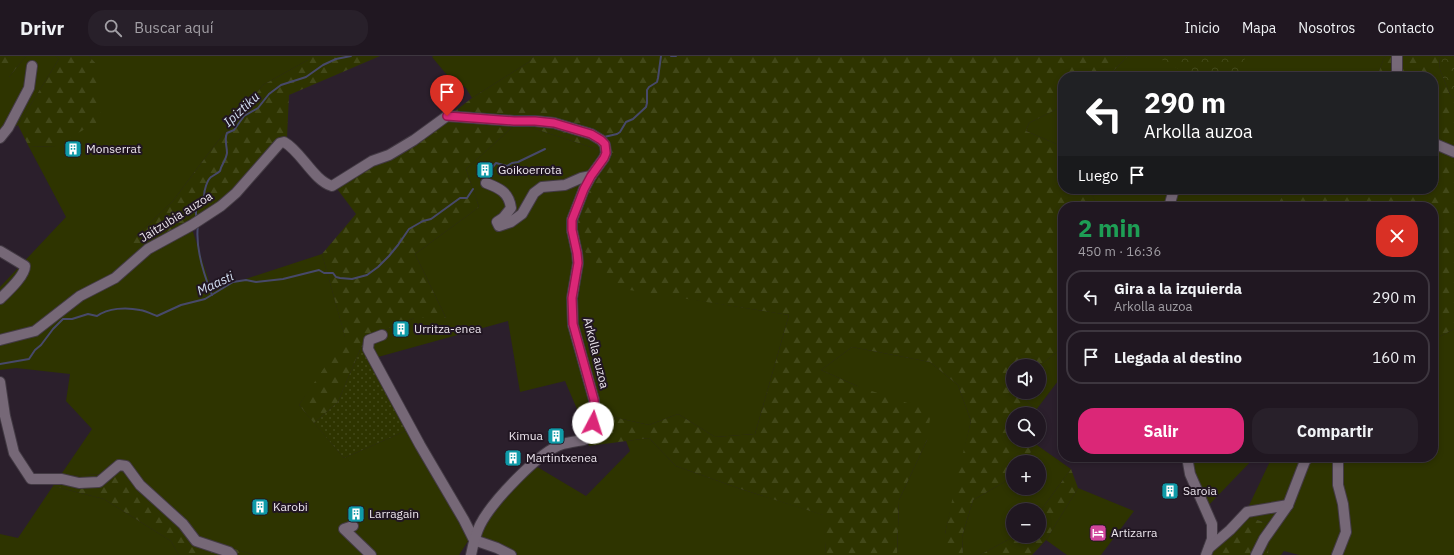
<!DOCTYPE html>
<html lang="es">
<meta charset="utf-8">
<style>
body{margin:0;font-family:"IBM Plex Sans",sans-serif;background:#28202a;color:#f1f3f6;height:100vh;display:flex;flex-direction:column;font-size:15px;white-space:nowrap}
*{box-sizing:border-box;margin:0}
p{font-size:13px;color:#a29fa5}
.icon{flex:none;width:22px;height:22px;fill:none;stroke:currentColor;stroke-width:2;stroke-linecap:round;stroke-linejoin:round}
.map{position:relative;flex:1;overflow:hidden}
.drawer{position:absolute;left:1058px;top:146px;width:380px;height:260px;display:flex;flex-direction:column;background:#201721;border-radius:16px;box-shadow:0 2px 6px #0003,0 0 0 1px #3d363f}
.drawer>*{flex:none}
.hud{position:absolute;left:1058px;top:16px;width:380px;height:122px;border-radius:16px;box-shadow:0 2px 6px #0003,0 0 0 1px #3d363f;background:#202124;color:#fff;overflow:hidden}
.controls{position:absolute;left:1006px;top:303px;display:grid;gap:8px}
.controls a{display:grid;place-items:center;width:40px;height:40px;border-radius:50%;background:#201721;box-shadow:0 2px 6px #0003,0 0 0 1px #3d363f;font-size:20px}
.pin{position:absolute;display:grid;place-items:center;width:34px;height:34px;color:#fff;margin:-41px -17px;border-radius:50% 50% 50% 0;rotate:-45deg;box-shadow:0 0 4px #0007}
.pin .icon{rotate:45deg}
.me{position:absolute;width:44px;margin:-22px;rotate:5deg;stroke-linejoin:round;filter:drop-shadow(0 0 3px #0008)}
.turn{display:flex;align-items:center;gap:14px;height:84px;padding:0 20px;font-size:18px}
.turn .icon{width:52px;height:52px;stroke-width:2.5}
.turn b{display:block;font-size:28px;line-height:34px}
.then{display:flex;align-items:center;height:38px;padding:0 20px;background:#0003;gap:8px;font-size:15px}
.round{display:grid;place-items:center;flex:none;width:42px;height:42px;border-radius:16px;background:#28202a}
.overview{display:flex;align-items:center;justify-content:space-between;height:68px;padding:0 20px}
h1{font-size:24px;font-weight:700;line-height:30px;color:#1e9e55}
.primary-button{display:flex;gap:8px;margin-top:auto;padding:8px 20px}
.primary-button a{flex:1;height:46px;border-radius:16px;background:#db2777;color:#fff;font-size:16px;font-weight:700;line-height:46px;text-align:center}
.primary-button a+a{background:#28202a;color:#f1f3f6}
ul{padding:0;list-style:none}
li{display:flex;align-items:center;gap:12px;height:54px;margin:0 8px 6px;padding:0 12px;border:2px solid #3d363f;border-radius:16px}
li div{flex:1}
li b{display:block;font-size:15px}
li em{font-style:normal}
header{display:flex;align-items:center;gap:24px;box-sizing:border-box;height:56px;padding:0 20px;background:#201721;border-bottom:1px solid #3d363f}
header strong{font-size:19px}
nav{display:flex;gap:22px;margin-inline-start:auto;font-size:14px}
.search{width:280px;height:36px;background:#28202a;display:flex;align-items:center;gap:10px;box-sizing:border-box;padding:0 14px;border-radius:16px;color:#a29fa5;font-size:15px}
.map>svg:first-child{display:block}
.grass{fill:#2e3400}
.forest{fill:url(#forest-firs)}
.park{fill:url(#park-crowns)}
.garden{fill:url(#garden-dots)}
.lines{fill:none;stroke-linecap:round;stroke-linejoin:round}
.stream{stroke:#47496a;stroke-width:2}
.minor-casing{stroke:#433a44;stroke-width:12}
.minor{stroke:#766877;stroke-width:10}
.route-casing{stroke:#8e194d;stroke-width:10}
.route{stroke:#db2777;stroke-width:7}
.labels{text-anchor:middle;stroke-width:4;stroke-linejoin:round;paint-order:stroke}
.poi-label{font-size:12px;fill:#ede6ee;stroke:#211622;text-anchor:start}
.street-label{font-size:12px;fill:#ede6ee;stroke:#211622}
.water-label{font-size:13px;font-style:italic;fill:#d3dff2;stroke:#211622}
</style>
<header>
<strong>Drivr</strong>
<div class="search"><svg class="icon" aria-label="search" viewBox="0 0 24 24"><circle cx="10" cy="10" r="6"/><path d="M15 15l6 6"/></svg>Buscar aquí</div>
<nav><a>Inicio</a><a>Mapa</a><a>Nosotros</a><a>Contacto</a></nav>
</header>
<div class="map">
<svg width="1454" height="499" viewBox="0 0 1454 499">
<defs>
<pattern id="forest-firs" width="22" height="20" patternUnits="userSpaceOnUse"><rect width="22" height="20" fill="#2e3400"/><path d="M5 1l3.5 6h-7zM16 11l3.5 6h-7z" fill="#424819"/></pattern>
<pattern id="park-crowns" width="20" height="18" patternUnits="userSpaceOnUse"><rect width="20" height="18" fill="#2e3400"/><path d="M2 6a3 3 0 1 1 6 0M12 15a3 3 0 1 1 6 0" fill="none" stroke="#424819"/></pattern>
<pattern id="garden-dots" width="8" height="8" patternUnits="userSpaceOnUse"><rect width="8" height="8" fill="#2e3400"/><path d="M2 2h.1M6 6h.1" fill="none" stroke="#424819" stroke-width="1.8" stroke-linecap="round"/></pattern>
</defs>
<rect width="100%" height="100%" fill="#2b1f2c"/>
<g class="grass">
<path d="M 26,0 L 56,0 L 59,3 L 18,69 L 2,77 L 0,73 L 0,21 L 9,21 Z"/>
<path d="M 89,0 L 308,0 L 308,4 L 263,29 L 211,94 L 173,145 L 134,182 L 191,170 L 212,234 L 322,198 L 346,284 L 299,349 L 344,402 L 412,372 L 472,479 L 534,409 L 586,440 L 630,395 L 626,385 L 649,382 L 676,410 L 741,433 L 824,459 L 826,499 L 517,499 L 517,497 L 472,479 L 459,499 L 254,499 L 202,483 L 121,415 L 108,418 L 60,420 L 92,373 L 66,345 L 70,318 L 16,312 L 0,314 L 0,231 L 66,161 L 29,91 L 55,90 L 98,11 Z"/>
<path d="M 433,0 L 534,0 L 529,6 L 472,42 L 466,32 L 447,19 L 432,1 Z"/>
<path d="M 1128,0 L 1386,0 L 1384,2 L 1377,21 L 1107,21 Z"/>
<path d="M 1063,50 L 1063,91 L 1026,75 L 1029,67 Z"/>
<path d="M 517,67 L 600,94 L 566,177 L 623,232 L 789,259 L 755,378 L 715,381 L 678,358 L 649,369 L 577,353 L 565,325 L 520,336 L 508,265 L 378,301 L 365,282 L 414,262 L 446,262 L 415,198 L 479,151 L 466,113 Z"/>
<path d="M 1090,133 L 1287,133 L 1276,151 C 1216,151 1157,149 1097,151 Z"/>
<path d="M 1454,273 L 1454,499 L 1299,499 L 1284,495 L 1281,499 L 1268,499 L 1270,468 L 1244,460 L 1272,401 L 1433,401 L 1433,284 Z"/>
<path d="M 852,291 L 930,306 L 958,329 L 971,365 L 945,478 L 945,499 L 897,499 L 899,444 L 927,384 L 857,330 L 821,314 Z"/>
<path d="M 1063,291 L 1063,320 L 1061,321 L 1036,354 L 1018,336 L 1039,336 L 1039,310 Z"/>
<path d="M 1034,387 L 1071,413 L 1039,457 L 1039,454 L 1013,454 L 1013,480 L 1015,480 L 980,499 L 963,499 L 962,481 L 973,444 L 1013,421 L 1013,432 L 1039,432 L 1039,406 L 1027,406 Z"/>
<path d="M 1189,401 L 1255,401 L 1205,453 Z"/>
<path d="M 53,430 L 104,443 L 171,485 L 179,499 L 0,499 L 0,478 L 18,482 Z"/>
<path d="M 1078,432 L 1134,455 L 1101,499 L 1067,499 L 1046,484 Z"/>
</g>
<g class="forest">
<path d="M 0,0 L 26,0 L 9,21 L 0,21 Z"/>
<path d="M 56,0 L 89,0 L 98,10 L 101,64 L 55,90 L 29,91 L 18,69 L 59,3 Z"/>
<path d="M 308,0 L 380,0 L 289,39 L 287,82 L 228,152 L 191,170 L 150,195 L 132,192 L 134,182 L 173,145 L 211,94 L 263,29 L 308,4 Z"/>
<path d="M 534,0 L 1128,0 L 1107,21 L 1063,21 L 1063,50 L 1029,67 L 1026,75 L 1063,91 L 1063,133 L 1090,133 L 1097,151 L 1139,150 L 1166,151 L 1063,151 L 1063,291 L 1039,310 L 1013,310 L 1013,336 L 1018,336 L 1036,354 L 1035,358 L 1013,358 L 1013,384 L 1035,384 L 1034,387 L 1027,406 L 1013,406 L 1013,421 L 973,444 L 962,481 L 963,499 L 945,499 L 945,478 L 957,421 L 971,365 L 958,329 L 930,306 L 852,291 L 821,314 L 857,330 L 931,355 L 927,384 L 899,444 L 897,499 L 826,499 L 823,459 L 741,433 L 676,410 L 649,382 L 589,390 L 577,353 L 649,369 L 678,358 L 715,381 L 755,378 L 789,259 L 623,233 L 566,177 L 600,94 L 517,67 L 466,113 L 479,151 L 415,198 L 446,262 L 414,262 L 365,282 L 338,346 L 314,367 L 299,349 L 345,281 L 322,198 L 356,158 L 335,130 L 372,108 L 404,94 L 472,42 L 529,6 Z"/>
<path d="M 1386,0 L 1439,0 L 1440,14 L 1451,41 L 1454,42 L 1454,273 L 1433,284 L 1433,151 L 1276,151 L 1287,133 L 1433,133 L 1433,21 L 1377,21 L 1384,2 Z"/>
<path d="M 1071,413 L 1078,432 L 1046,484 L 1032,499 L 980,499 L 1015,480 L 1039,480 L 1039,457 Z"/>
<path d="M 121,415 L 202,483 L 254,499 L 179,499 L 171,485 L 104,443 L 53,430 L 60,420 L 108,418 Z"/>
<path d="M 1244,460 L 1270,468 L 1268,499 L 1205,499 Z"/>
</g>
<g class="park">
<path d="M 1155,0 L 1246,0 L 1237,21 L 1193,21 Z"/>
<path d="M 1439,0 L 1454,0 L 1454,42 L 1451,41 L 1440,14 Z"/>
</g>
<path class="garden" d="M 365,282 L 378,301 L 412,372 L 344,402 L 314,367 L 338,346 Z"/>
<g class="lines">
<g class="stream">
<path d="M 671,0 L 676,0"/>
<path d="M 604,81 L 617,78 L 620,76 L 626,66 L 633,63 L 646,51 L 647,47 L 647,34 L 649,31 L 657,26 L 658,22 L 661,0"/>
<path d="M 491,113 L 496,107 L 507,110 L 512,107 L 518,106 L 545,93"/>
<path d="M 196,161 L 196,152 L 204,140 C 204,135 207,124 211,121 C 214,119 218,117 220,115 C 221,109 226,105 227,97 C 227,90 224,83 227,77 L 234,74 L 244,60 L 258,52 L 269,38 L 281,29 L 306,21 L 323,9 L 336,3 L 351,0"/>
<path d="M 198,169 C 195,191 204,219 212,239"/>
<path d="M 0,308 L 29,303 L 35,294 L 41,289 L 53,273 L 63,263 L 72,263 L 88,258 L 97,260 C 108,252 126,251 140,254 C 146,255 152,258 157,260 L 181,249 L 205,243 L 233,226 L 246,224 L 256,226 L 283,223 L 319,214 L 324,217 L 333,217 L 336,221 L 340,222 L 352,223 L 367,219 L 378,211 L 389,200 L 398,189 L 409,173 L 423,165 L 431,163 L 460,142 L 467,142 L 473,133"/>
</g>
<g class="minor-casing">
<g id="minor">
<path d="M 1397,21 L 1397,0"/>
<path d="M 0,82 L 8,72 L 29,32 L 32,10"/>
<path d="M 1433,87 L 1454,96"/>
<path d="M 486,127 C 499,132 509,136 511,152 L 503,162 L 497,166 L 499,170 L 511,166 L 522,158 L 534,137 L 542,131 L 565,129 L 581,122 L 591,120"/>
<path d="M 1169,151 L 1174,133"/>
<path d="M 0,195 L 25,210 C 25,220 7,236 0,243"/>
<path d="M 382,279 L 369,284 L 368,293 L 420,389 L 464,464 L 474,484 L 497,492 L 511,499"/>
<path d="M 0,284 L 35,275 L 80,240 L 115,222 L 148,193 L 192,169 L 221,150 L 236,137 L 280,87 L 284,86 C 301,95 313,124 332,130 L 372,105 L 389,99 L 414,84 L 447,60 L 514,65 L 535,65 L 554,67 L 591,78 L 601,84 L 605,89 L 606,97 L 604,102 L 591,120 L 584,133 L 572,164 L 572,174 L 577,197 L 578,207 L 572,242 L 573,269 L 594,344 C 595,361 592,369 584,384 C 577,385 570,386 563,388 C 539,395 491,447 480,469 C 475,479 473,489 471,499"/>
<path d="M 0,326 L 5,360 L 14,397 L 31,423 L 62,423 L 79,427 L 99,426 L 119,409 L 126,410 L 140,429 L 183,468 L 196,485 L 229,496 L 232,499"/>
<path d="M 1187,401 L 1190,418 L 1212,468 L 1212,483 L 1206,499"/>
<path d="M 353,470 L 344,473 L 371,499"/>
<path d="M 1209,492 L 1230,474 L 1247,456 L 1288,449"/>
<path d="M 1256,499 L 1264,483 L 1288,449 L 1305,405 L 1309,401"/>
<path d="M 1337,499 L 1346,476 L 1343,448 L 1338,429 L 1338,401"/>
</g>
</g>
<use href="#minor" class="minor"/>
</g>
<g class="lines">
<g class="route-casing">
<path id="route" d="M 447,60 L 514,65 L 535,65 L 554,67 L 591,78 L 601,84 L 605,88 L 606,97 L 604,102 L 591,120 L 584,133 L 572,164 L 572,174 L 577,197 L 578,207 L 572,242 L 573,268 L 594,344 L 595,356 L 593,367"/>
</g>
<use href="#route" class="route"/>
</g>
<defs>
<g id="building-square" transform="scale(0.9)"><rect x="-9" y="-9" width="18" height="18" rx="4" fill="#0f9aa8" stroke="#211622"/><path d="M-4-6H4V6H1V3H-1V6H-4ZM-2.5-4.3h1.7v1.8h-1.7ZM.8-4.3h1.7v1.8H.8ZM-2.5-1h1.7V.8h-1.7ZM.8-1h1.7V.8H.8Z" fill="#fff"/></g>
<g id="hotel-square" transform="scale(0.9)"><rect x="-9" y="-9" width="18" height="18" rx="4" fill="#d1479c" stroke="#211622"/><path d="M-6-4.5h1.5V1H6V5H4.5V3h-9V5H-6ZM-4 0a1.8 1.8 0 1 1 3.6 0ZM.5 0V-2.5h3Q6-2.5 6 0Z" fill="#fff"/></g>
</defs>
<g fill-rule="evenodd">
<use href="#building-square" x="73" y="93"/>
<use href="#building-square" x="485" y="114"/>
<use href="#building-square" x="401" y="273"/>
<use href="#building-square" x="556" y="380"/>
<use href="#building-square" x="513" y="402"/>
<use href="#building-square" x="1170" y="435"/>
<use href="#building-square" x="260" y="451"/>
<use href="#building-square" x="356" y="458"/>
<use href="#hotel-square" x="1098" y="477"/>
</g>
<g class="labels">
<g class="poi-label">
<text x="86" y="97">Monserrat</text>
<text x="498" y="118">Goikoerrota</text>
<text x="414" y="277">Urritza-enea</text>
<text x="543" y="384" text-anchor="end">Kimua</text>
<text x="526" y="406">Martintxenea</text>
<text x="1183" y="439">Saroia</text>
<text x="273" y="455">Karobi</text>
<text x="369" y="462">Larragain</text>
<text x="1111" y="481">Artizarra</text>
</g>
<g class="street-label">
<text transform="translate(176 161) rotate(-32)" y="4">Jaitzubia auzoa</text>
<text transform="translate(596 297) rotate(76)" y="4">Arkolla auzoa</text>
</g>
<g class="water-label">
<text transform="translate(241 53) rotate(-43)" y="5">Ipiztiku</text>
<text transform="translate(215 227) rotate(-25)" y="5">Maasti</text>
</g>
</g>
</svg>
<div class="controls">
<a><svg class="icon" aria-label="sound" viewBox="0 0 24 24"><path d="M4 9h4l5-4v14l-5-4H4zM17 9q2 3 0 6"/></svg></a>
<a><svg class="icon" aria-label="search" viewBox="0 0 24 24"><circle cx="10" cy="10" r="6"/><path d="M15 15l6 6"/></svg></a>
<a>+</a>
<a>−</a>
</div>
<div class="pin" style="left:447px;top:60px;background:#d93025"><svg class="icon" aria-label="arrive" viewBox="0 0 24 24"><path d="M6 21V4h12l-3 4 3 4H6"/></svg></div>
<svg class="me" style="left:593px;top:367px" viewBox="-20 -20 40 40"><circle r="19" fill="#fff"/><path d="M0-13L10 11 0 6-10 11z" fill="#db2777"/></svg>
<div class="hud">
<div class="turn"><svg class="icon" aria-label="left" viewBox="0 0 24 24"><path d="M17 20v-9H6M10 6l-5 5 5 5"/></svg><div><b>290 m</b>Arkolla auzoa</div></div>
<div class="then">Luego<svg class="icon" aria-label="arrive" viewBox="0 0 24 24"><path d="M6 21V4h12l-3 4 3 4H6"/></svg></div>
</div>
<section class="drawer">
<div class="overview"><div><h1>2 min</h1><p>450 m · 16:36</p></div><a class="round" style="background:#d93025;color:#fff"><svg class="icon" aria-label="close" viewBox="0 0 24 24"><path d="M6 6l12 12M18 6L6 18"/></svg></a></div>
<ul>
<li><svg class="icon" aria-label="left" viewBox="0 0 24 24"><path d="M17 20v-9H6M10 6l-5 5 5 5"/></svg><div><b>Gira a la izquierda</b><p>Arkolla auzoa</p></div><em>290 m</em></li>
<li><svg class="icon" aria-label="arrive" viewBox="0 0 24 24"><path d="M6 21V4h12l-3 4 3 4H6"/></svg><div><b>Llegada al destino</b></div><em>160 m</em></li>
</ul>
<div class="primary-button"><a>Salir</a><a>Compartir</a></div>
</section>
</div>
